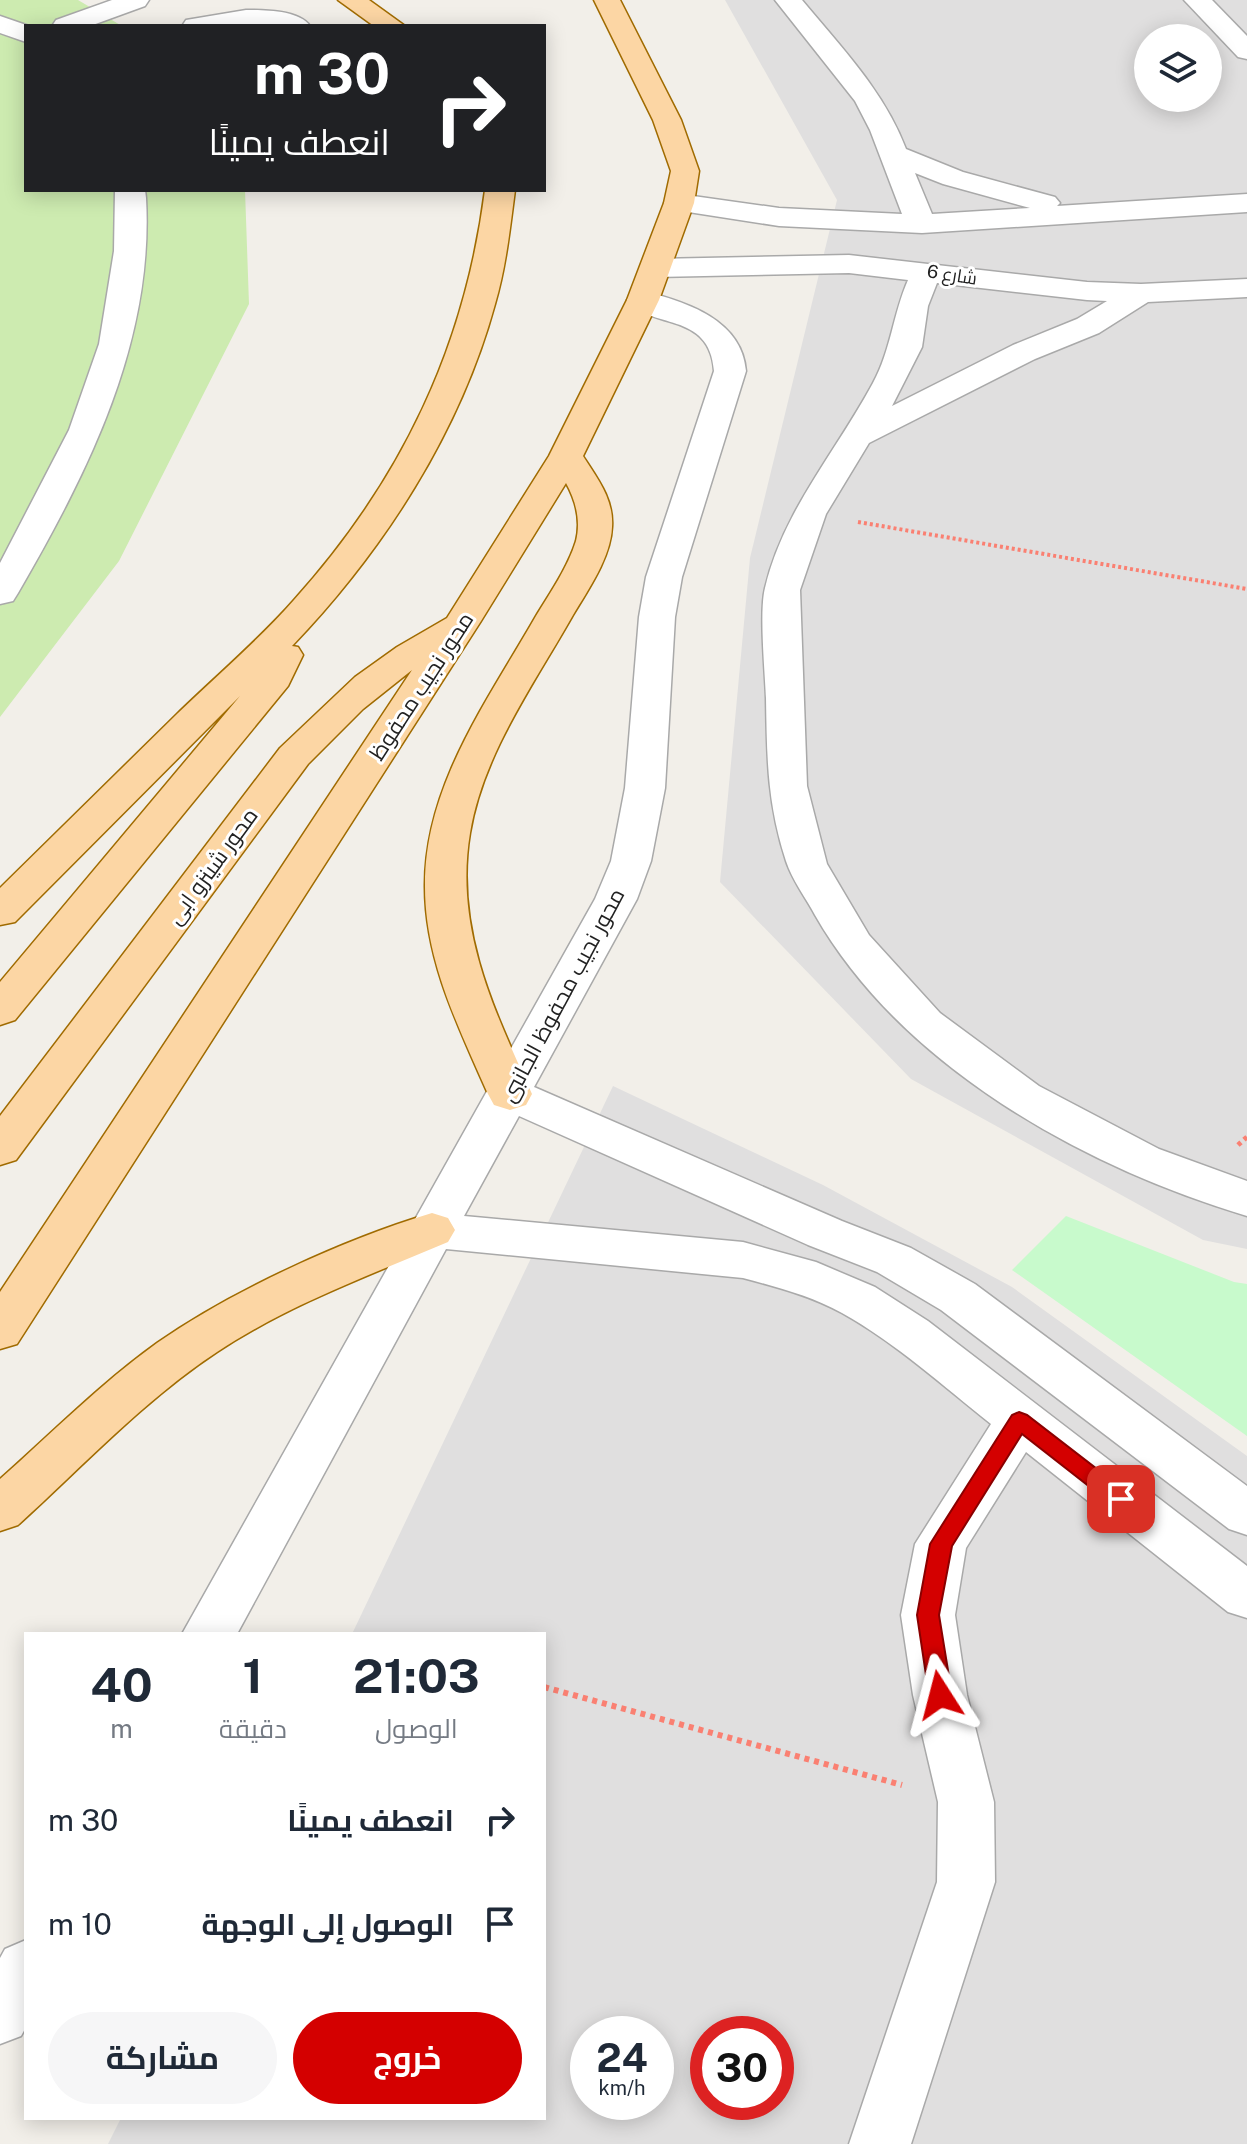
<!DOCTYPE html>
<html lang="ar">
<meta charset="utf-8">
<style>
body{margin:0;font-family:"Public Sans",Cairo,sans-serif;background:#f6f6f7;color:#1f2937;direction:rtl;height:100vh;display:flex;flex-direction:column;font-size:30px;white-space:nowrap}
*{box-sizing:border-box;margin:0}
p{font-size:26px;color:#747a83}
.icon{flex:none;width:44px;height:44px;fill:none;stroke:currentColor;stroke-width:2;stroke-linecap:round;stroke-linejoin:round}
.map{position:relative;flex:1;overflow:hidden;direction:ltr}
.side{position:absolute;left:24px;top:1632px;width:522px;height:488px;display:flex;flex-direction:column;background:#fff;border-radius:0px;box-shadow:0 4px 20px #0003;direction:rtl}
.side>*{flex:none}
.hud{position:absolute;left:24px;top:24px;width:522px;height:168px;border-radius:0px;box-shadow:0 4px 20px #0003;direction:rtl;background:#202124;color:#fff;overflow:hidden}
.fabs{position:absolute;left:1134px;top:24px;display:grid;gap:16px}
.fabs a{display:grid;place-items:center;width:88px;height:88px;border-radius:50%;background:#fff;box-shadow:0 4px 20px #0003;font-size:40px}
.speed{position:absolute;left:570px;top:2016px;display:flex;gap:16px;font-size:40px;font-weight:700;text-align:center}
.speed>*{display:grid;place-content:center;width:104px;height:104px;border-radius:50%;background:#fff;box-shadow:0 4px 20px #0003;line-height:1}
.speed small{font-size:20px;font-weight:400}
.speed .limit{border:12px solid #d22;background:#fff;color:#111}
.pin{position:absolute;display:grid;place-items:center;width:68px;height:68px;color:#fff;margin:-34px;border-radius:16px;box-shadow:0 4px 12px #0006}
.me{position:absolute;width:88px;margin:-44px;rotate:351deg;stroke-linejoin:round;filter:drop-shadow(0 0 6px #0008)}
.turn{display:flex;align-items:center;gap:28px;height:168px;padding:0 24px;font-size:36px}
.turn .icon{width:104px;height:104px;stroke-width:2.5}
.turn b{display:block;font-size:56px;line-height:68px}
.eta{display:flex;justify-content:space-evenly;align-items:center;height:136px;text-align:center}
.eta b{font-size:48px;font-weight:700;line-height:56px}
.cta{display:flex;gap:16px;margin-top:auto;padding:16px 24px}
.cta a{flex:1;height:92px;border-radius:48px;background:#d40000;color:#fff;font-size:32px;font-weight:700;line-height:92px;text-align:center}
.cta a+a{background:#f6f6f7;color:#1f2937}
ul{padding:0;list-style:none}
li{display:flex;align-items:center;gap:24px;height:104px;padding:0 24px}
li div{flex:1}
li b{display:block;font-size:30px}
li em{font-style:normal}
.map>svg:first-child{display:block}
.residential{fill:#e0dfdf;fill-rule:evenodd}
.grass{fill:#cdebb0}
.park{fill:#c8facc}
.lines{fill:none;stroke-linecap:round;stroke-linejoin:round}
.minor-casing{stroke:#a9a9a9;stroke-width:3}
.major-casing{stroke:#a06b00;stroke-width:3}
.path-far2{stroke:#fa8072;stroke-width:4;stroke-dasharray:3 3;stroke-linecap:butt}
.path-far1{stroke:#fa8072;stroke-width:5;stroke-dasharray:4 4;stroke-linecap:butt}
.path{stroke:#fa8072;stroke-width:6;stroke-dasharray:5 5;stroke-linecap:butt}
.minor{fill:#fff;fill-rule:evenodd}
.major{fill:#fcd6a4;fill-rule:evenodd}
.route{fill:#d40000;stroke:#8a0000;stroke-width:2}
.labels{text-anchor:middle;stroke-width:6;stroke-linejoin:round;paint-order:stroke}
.far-street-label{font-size:18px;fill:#222;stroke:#fff}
.street-label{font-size:22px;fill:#222;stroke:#fff}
</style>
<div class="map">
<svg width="1247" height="2144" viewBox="0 0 1247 2144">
<rect width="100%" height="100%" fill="#f2efe9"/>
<g class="residential">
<path d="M 725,0 L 1247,0 L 1247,1249 L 1203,1240 L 911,1079 L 720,882 L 750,558 L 837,200 ZM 1148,38 L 1208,38 L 1208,98 L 1148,98 Z"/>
<path d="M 613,1086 L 823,1185 L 1012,1287 L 1247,1456 L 1247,2144 L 108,2144 L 121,2118 L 544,2118 L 544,1634 L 352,1634 ZM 588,2034 L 656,2034 L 656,2102 L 588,2102 ZM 708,2034 L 776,2034 L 776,2102 L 708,2102 Z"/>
</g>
<path class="grass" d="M 0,0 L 78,0 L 122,26 L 26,26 L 26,190 L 245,190 L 249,304 L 119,561 L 0,717 Z"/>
<path class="park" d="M 1066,1216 L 1234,1282 L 1247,1284 L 1247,1436 L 1012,1270 Z"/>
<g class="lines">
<g class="minor-casing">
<g id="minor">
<path d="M 112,0 L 149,0 L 145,6 L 90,26 L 52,26 L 56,20 Z"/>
<path d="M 775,0 L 802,0 C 841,47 884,91 906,149 L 963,172 L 1055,197 L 1060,203 L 1057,206 L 1247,194 L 1247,212 L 922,233 L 779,226 L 669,209 L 664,203 L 669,197 L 679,194 L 779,208 L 902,214 L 870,130 L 855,101 ZM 915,173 L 943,184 L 1030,208 L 932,214 Z"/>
<path d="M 1184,0 L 1212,0 L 1247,36 L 1247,59 L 1238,57 Z"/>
<path d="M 246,10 C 264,10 299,10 310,26 L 182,26 L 186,20 Z"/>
<path d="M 0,16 L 29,26 L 26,26 L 26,42 L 0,33 Z"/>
<path d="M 115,190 L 145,190 L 146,198 C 154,342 88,472 18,593 L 13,601 L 0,604 L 0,563 L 69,430 L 99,344 L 114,251 Z"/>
<path d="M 849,255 L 1087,282 L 1141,284 L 1247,279 L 1247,297 L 1148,302 L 1099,333 L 1035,359 L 869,443 L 826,514 L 800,590 L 807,786 L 827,864 L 869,935 L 940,1013 L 1039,1086 L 1159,1149 L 1247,1181 L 1247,1216 C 1084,1167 902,1067 815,915 C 806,898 792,880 786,861 C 767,803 767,757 766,698 C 765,671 759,612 765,588 C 783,511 836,452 873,383 C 891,350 893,314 908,280 L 849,273 L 656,277 L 645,274 L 641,268 L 645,262 L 656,259 ZM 937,283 L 1087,300 L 1107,301 L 1077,319 L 1013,345 L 892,406 L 922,347 L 928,306 Z"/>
<path d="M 643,291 C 687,302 742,320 746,371 L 682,577 L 675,617 L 665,788 L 651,861 L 637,899 L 534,1087 L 842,1221 L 911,1248 L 975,1284 L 1247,1486 L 1247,1535 L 1229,1529 L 941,1310 L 877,1272 L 808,1245 L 519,1116 L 464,1216 L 743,1242 L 816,1262 L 875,1287 L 928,1321 L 1247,1566 L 1247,1618 L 1228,1612 L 1026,1452 L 966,1548 L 955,1615 L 967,1695 L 994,1802 L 995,1882 L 911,2144 L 849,2144 L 937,1882 L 938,1802 L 913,1695 L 901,1615 L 915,1544 L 991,1424 C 943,1386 896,1343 842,1313 C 811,1296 777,1287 743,1278 L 446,1249 L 237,1634 L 182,1634 L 595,899 L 611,861 L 625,788 L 639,617 L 646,577 L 714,371 C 710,310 648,330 627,300 L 632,293 Z"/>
<path d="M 26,1940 L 26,2027 L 21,2036 L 0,2044 L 0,1958 L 5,1949 Z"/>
</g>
</g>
<g class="major-casing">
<g id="major">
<path d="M 338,0 L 369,0 L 405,26 L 374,26 Z"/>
<path d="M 594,0 L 620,0 L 681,120 L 699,171 L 694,203 L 659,300 L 583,456 C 597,478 614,499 612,527 C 611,557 588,590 573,615 C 534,684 483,754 470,833 C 454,928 494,1010 532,1094 L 526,1105 L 510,1110 L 494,1105 L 488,1094 C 459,1028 425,961 425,887 C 424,786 488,700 536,616 C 550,593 568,567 576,541 C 581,521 576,501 566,483 L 481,621 L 17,1344 L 0,1349 L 0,1292 L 412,670 L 363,709 L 308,764 L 16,1160 L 0,1165 L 0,1116 L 280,748 L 355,677 L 397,647 L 447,618 L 549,456 L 627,300 L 664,203 L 671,171 L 653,120 Z"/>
<path d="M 485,190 L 515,190 C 510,228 506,267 495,304 C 460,432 384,550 292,646 L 298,647 L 303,655 L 288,686 L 15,1020 L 0,1025 L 0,982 L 240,696 L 15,922 L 0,925 L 0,888 C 59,830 118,772 177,714 C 216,676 258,641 294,600 C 401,481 465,348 485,190 Z"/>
<path d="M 432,1213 L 448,1218 L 455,1230 L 448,1242 C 370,1275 288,1305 217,1352 C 143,1401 83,1466 18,1525 L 0,1531 L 0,1479 C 52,1433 100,1384 157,1343 C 231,1291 345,1239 432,1213 Z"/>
</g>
</g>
<path class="path-far2" d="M 858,522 L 1247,589"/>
<path class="path-far1" d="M 1238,1145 L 1247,1137"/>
<path class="path" d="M 544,1687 L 902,1785"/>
<use href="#minor" class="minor"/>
<use href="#major" class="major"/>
</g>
<path class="route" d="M 1019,1412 L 1027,1415 L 1128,1493 L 1131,1499 L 1128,1505 L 1121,1507 L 1113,1505 L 1022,1434 L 952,1546 L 939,1615 L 952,1695 L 948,1702 L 940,1705 L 932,1702 L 929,1695 L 917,1615 L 930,1544 L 1012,1415 Z"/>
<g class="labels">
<g class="far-street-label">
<text transform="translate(952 275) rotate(9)" y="6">شارع 6</text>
</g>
<g class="street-label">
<text transform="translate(421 686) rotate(-57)" y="8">محور نجيب محفوظ</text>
<text transform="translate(212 866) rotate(-54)" y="8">محور شينزو ابى</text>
<text transform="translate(562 995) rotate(-62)" y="8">محور نجيب محفوظ الجانبى</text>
</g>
</g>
</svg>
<div class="fabs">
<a><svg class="icon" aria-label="layers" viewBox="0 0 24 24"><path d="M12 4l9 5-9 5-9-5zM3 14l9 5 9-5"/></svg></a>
</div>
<div class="speed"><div>24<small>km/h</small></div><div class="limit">30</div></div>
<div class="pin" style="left:1121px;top:1499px;background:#d93025"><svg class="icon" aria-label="arrive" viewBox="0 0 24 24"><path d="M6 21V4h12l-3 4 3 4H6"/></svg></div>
<svg class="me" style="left:940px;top:1695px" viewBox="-20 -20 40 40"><path d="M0-17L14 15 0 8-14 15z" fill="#d40000" stroke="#fff" stroke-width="4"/></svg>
<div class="hud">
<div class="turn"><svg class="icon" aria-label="right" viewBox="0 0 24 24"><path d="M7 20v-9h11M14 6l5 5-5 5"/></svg><div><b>30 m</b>انعطف يمينًا</div></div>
</div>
<section class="side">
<div class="eta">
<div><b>21:03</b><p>الوصول</p></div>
<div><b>1</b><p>دقيقة</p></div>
<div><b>40</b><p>m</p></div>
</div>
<ul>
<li><svg class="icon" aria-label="right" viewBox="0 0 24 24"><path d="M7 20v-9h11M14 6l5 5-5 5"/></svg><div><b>انعطف يمينًا</b></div><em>30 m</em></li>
<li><svg class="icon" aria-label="arrive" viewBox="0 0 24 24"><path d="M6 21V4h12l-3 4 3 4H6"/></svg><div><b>الوصول إلى الوجهة</b></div><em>10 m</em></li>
</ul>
<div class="cta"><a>خروج</a><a>مشاركة</a></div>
</section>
</div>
